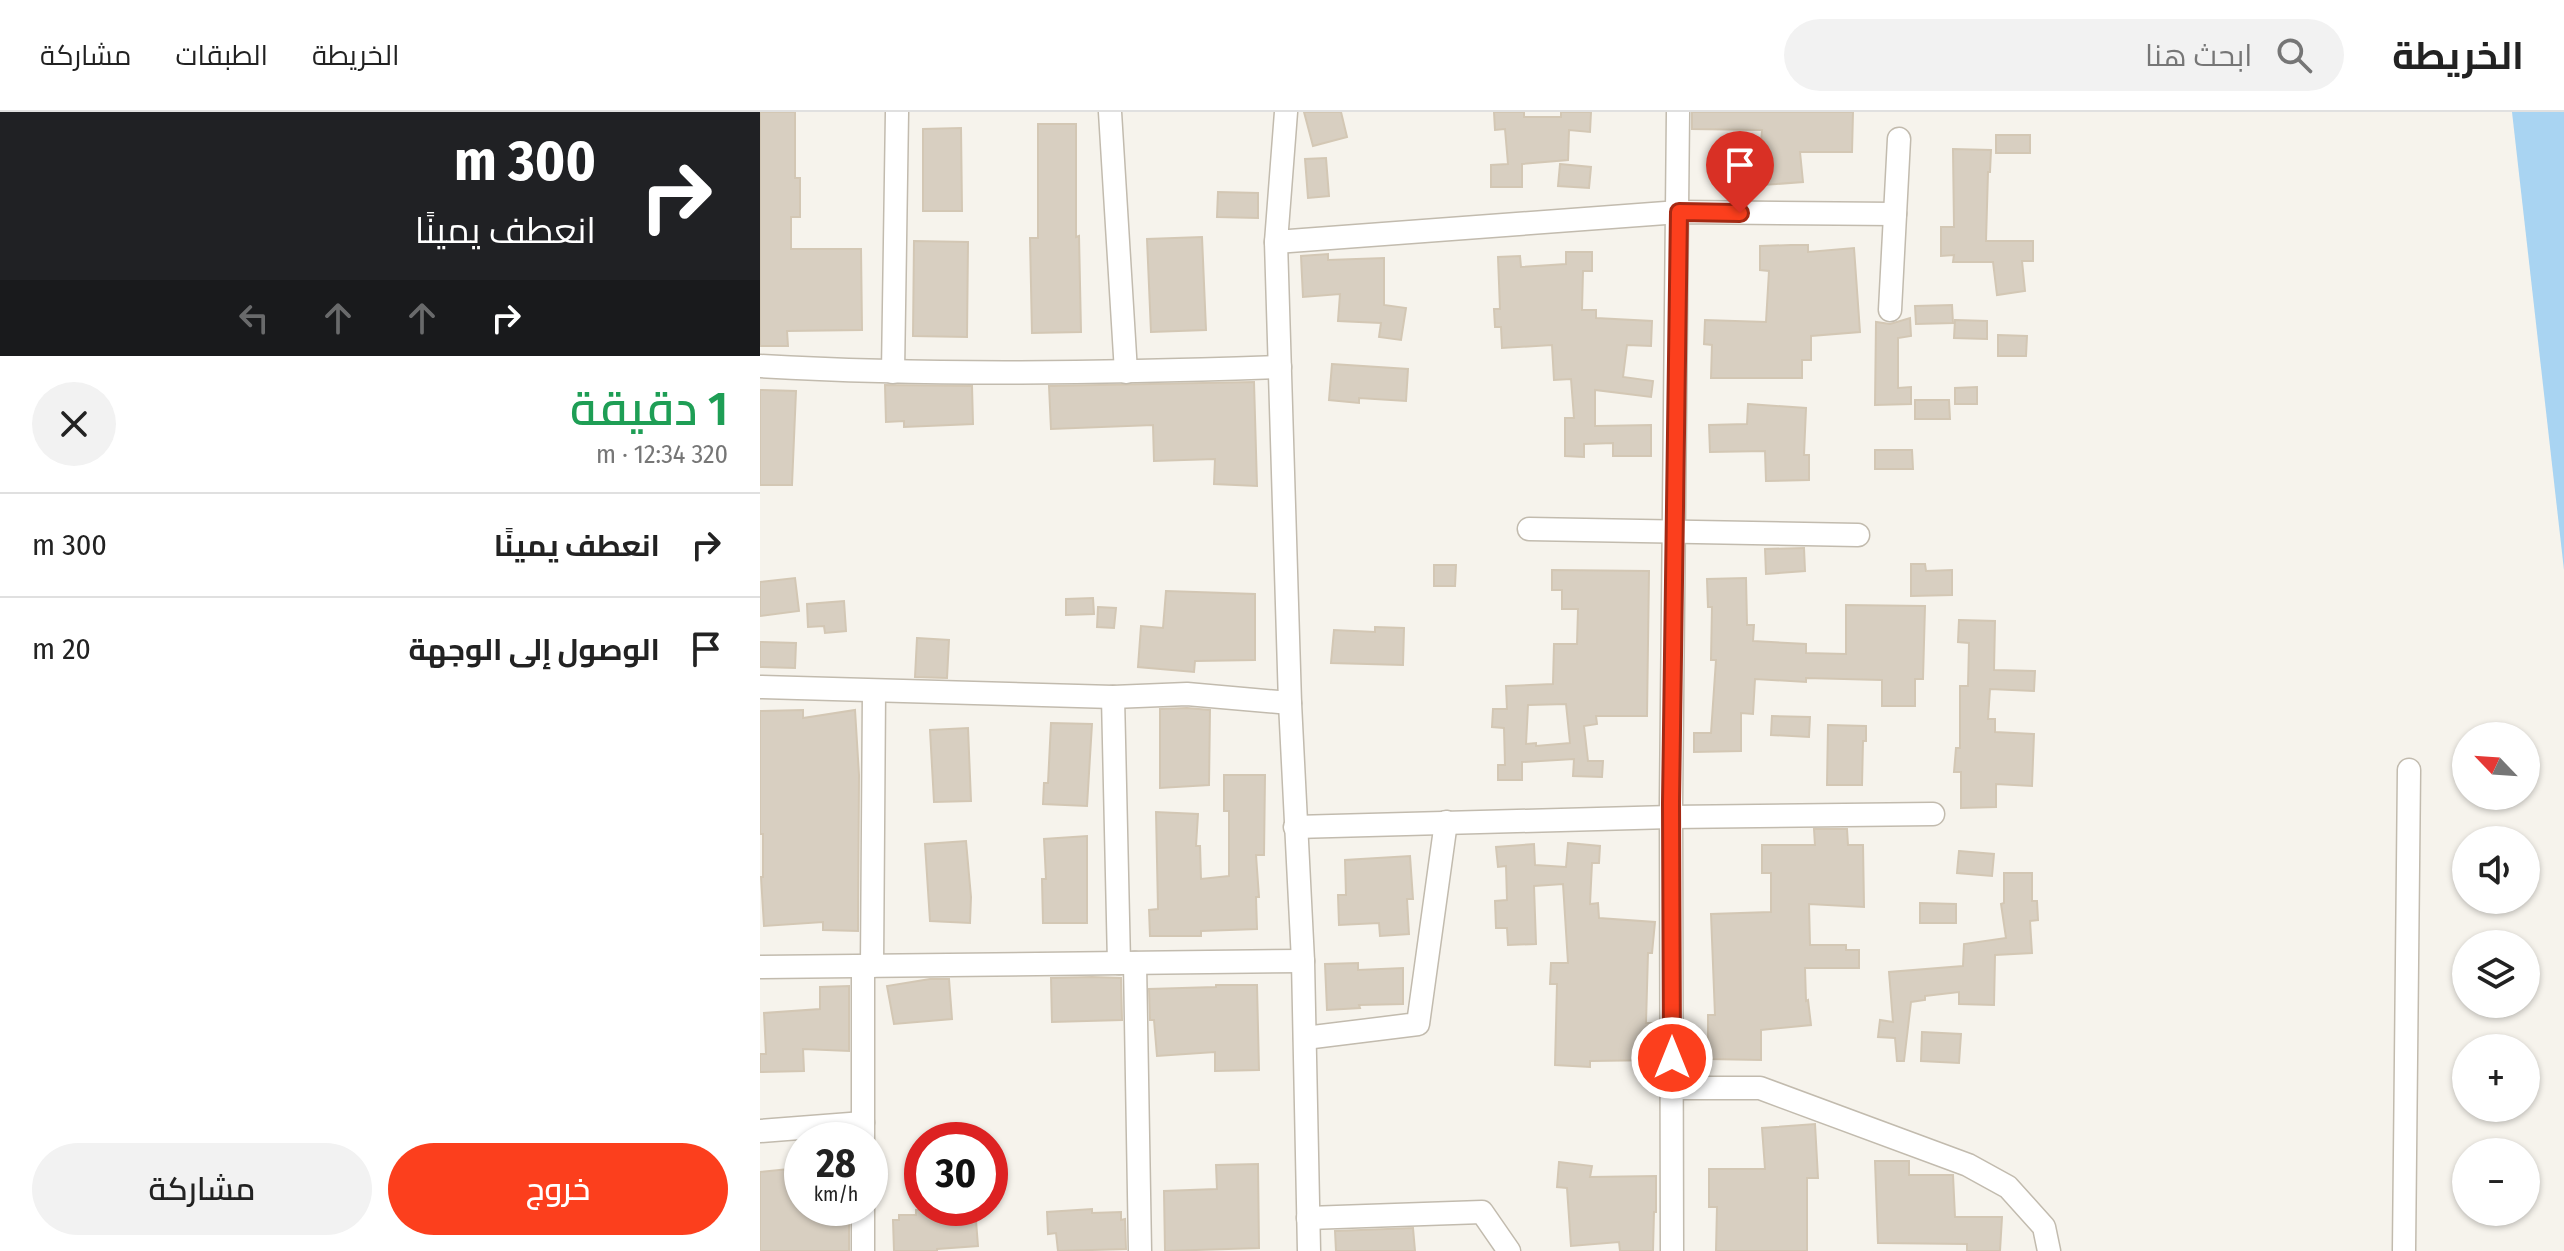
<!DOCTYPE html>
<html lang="ar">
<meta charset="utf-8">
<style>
body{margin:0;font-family:"Fira Sans Condensed",Cairo,sans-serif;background:#f2f2f2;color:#222;direction:rtl;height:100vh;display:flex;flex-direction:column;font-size:30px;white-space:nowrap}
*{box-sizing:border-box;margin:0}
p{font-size:26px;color:#767676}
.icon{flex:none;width:44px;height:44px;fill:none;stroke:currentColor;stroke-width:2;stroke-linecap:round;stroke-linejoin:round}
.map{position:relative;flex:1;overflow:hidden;direction:ltr}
.side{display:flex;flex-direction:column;background:#fff;width:760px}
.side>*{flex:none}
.guide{background:#202124;color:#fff;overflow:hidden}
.needle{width:52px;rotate:295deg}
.buttons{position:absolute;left:1692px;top:610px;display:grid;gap:16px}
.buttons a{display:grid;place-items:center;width:88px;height:88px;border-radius:50%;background:#fff;box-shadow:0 2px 6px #0004;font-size:40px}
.speed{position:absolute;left:24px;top:1010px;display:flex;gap:16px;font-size:40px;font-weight:700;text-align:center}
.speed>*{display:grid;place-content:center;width:104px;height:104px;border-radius:50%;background:#fff;box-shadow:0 2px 6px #0004;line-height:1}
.speed small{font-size:20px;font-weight:400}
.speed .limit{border:12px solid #d22;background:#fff;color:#111}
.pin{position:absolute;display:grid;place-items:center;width:68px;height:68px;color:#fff;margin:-82px -34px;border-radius:50% 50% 50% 0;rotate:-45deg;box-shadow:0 0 8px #0007}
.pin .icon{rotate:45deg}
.me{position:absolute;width:88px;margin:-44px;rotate:0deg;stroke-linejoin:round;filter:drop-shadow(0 0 6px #0008)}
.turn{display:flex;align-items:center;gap:28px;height:168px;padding:0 32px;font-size:36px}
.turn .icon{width:104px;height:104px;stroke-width:2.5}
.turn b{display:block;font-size:56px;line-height:68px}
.lanes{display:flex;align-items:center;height:76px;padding:0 32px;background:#0003;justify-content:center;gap:40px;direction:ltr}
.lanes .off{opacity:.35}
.round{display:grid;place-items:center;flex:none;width:84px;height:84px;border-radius:42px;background:#f2f2f2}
.headline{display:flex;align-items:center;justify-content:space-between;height:136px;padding:0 32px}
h1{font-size:48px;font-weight:600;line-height:60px;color:#1e9e55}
.button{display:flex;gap:16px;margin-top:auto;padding:16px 32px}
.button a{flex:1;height:92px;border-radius:48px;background:#fc3f1d;color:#fff;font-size:32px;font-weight:600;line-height:92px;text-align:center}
.button a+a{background:#f2f2f2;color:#222}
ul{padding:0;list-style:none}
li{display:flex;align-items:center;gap:24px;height:104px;padding:0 32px;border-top:2px solid #e0e0e0}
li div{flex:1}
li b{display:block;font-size:30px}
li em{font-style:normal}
header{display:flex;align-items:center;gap:48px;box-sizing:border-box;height:112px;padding:0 40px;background:#fff;border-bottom:2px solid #e0e0e0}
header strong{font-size:38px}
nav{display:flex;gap:44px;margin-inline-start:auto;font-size:28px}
.search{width:560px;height:72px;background:#f2f2f2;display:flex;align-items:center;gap:20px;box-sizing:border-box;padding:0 28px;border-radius:44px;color:#767676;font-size:30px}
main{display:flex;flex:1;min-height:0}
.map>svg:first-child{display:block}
.water{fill:#a9d4f2}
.building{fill:#d8cfc1;stroke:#d3c7b4;stroke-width:2;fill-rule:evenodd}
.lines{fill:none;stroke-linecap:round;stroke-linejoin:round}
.minor-casing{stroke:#c2bbae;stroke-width:25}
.minor{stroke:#fff;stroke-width:22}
.route-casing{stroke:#a42913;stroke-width:20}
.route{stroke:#fc3f1d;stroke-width:14}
</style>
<header>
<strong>الخريطة</strong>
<div class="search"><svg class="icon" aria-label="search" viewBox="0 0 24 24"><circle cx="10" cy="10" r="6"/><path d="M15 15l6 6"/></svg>ابحث هنا</div>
<nav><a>الخريطة</a><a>الطبقات</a><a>مشاركة</a></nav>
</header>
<main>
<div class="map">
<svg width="1804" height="1139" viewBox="0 0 1804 1139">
<rect width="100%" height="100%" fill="#f6f3ec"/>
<path class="water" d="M 1752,0 L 1804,0 L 1804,458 Z"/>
<g class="building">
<path d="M 0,0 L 35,0 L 35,66 L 40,66 L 40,105 L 31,105 L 31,137 L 101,137 L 102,218 L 27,219 L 28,234 L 0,234 Z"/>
<path d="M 544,0 L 581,0 L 587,25 L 553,34 Z"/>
<path d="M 734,0 L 764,0 L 764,5 L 801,5 L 801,0 L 831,0 L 830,20 L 809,18 L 808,48 L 762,52 L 762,75 L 731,75 L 731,53 L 748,52 L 745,17 L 735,18 Z"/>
<path d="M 932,0 L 1093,0 L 1092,40 L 1040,40 L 1043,70 L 1003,73 L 1000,43 L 1002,18 L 932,17 Z"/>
<path d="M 278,12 L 316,12 L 316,125 L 319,124 L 321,220 L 272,221 L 270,126 L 278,126 Z"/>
<path d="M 201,16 L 202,99 L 163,99 L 163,17 Z"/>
<rect x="1236" y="23" width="34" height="18"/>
<path d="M 1193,37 L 1231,38 L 1230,60 L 1228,60 L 1226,129 L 1273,129 L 1273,149 L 1262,149 L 1265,179 L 1237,183 L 1233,150 L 1193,150 L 1194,143 L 1181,144 L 1181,115 L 1194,115 Z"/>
<path d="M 566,46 L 569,84 L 548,86 L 545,47 Z"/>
<path d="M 800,52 L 831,55 L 829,76 L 798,74 Z"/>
<path d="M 458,80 L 498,81 L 498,106 L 457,105 Z"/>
<path d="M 442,125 L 446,218 L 391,220 L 387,127 Z"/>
<path d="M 154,129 L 208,130 L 207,225 L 153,224 Z"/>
<path d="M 1031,133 L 1048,133 L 1048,140 L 1094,136 L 1100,220 L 1051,224 L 1051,248 L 1042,248 L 1042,266 L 951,266 L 952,233 L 944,232 L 945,208 L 1006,210 L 1009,159 L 1000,158 L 1000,134 Z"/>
<path d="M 806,140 L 832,140 L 832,159 L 823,159 L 822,198 L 836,198 L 836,206 L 892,209 L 891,234 L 867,233 L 863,265 L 893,269 L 891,285 L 835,278 L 835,314 L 891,313 L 891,344 L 853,344 L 853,331 L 824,332 L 824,345 L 805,344 L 805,306 L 814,306 L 811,267 L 794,268 L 792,233 L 742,236 L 741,215 L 735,215 L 734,197 L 740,197 L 738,145 L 760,144 L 761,155 L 806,152 Z"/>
<path d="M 568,142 L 568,148 L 624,146 L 624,193 L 646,196 L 641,228 L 619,225 L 621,211 L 578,209 L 580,182 L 543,185 L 541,144 Z"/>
<path d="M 1192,193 L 1193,211 L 1156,212 L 1155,194 Z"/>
<path d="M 1150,206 L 1151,224 L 1138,226 L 1138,276 L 1151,275 L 1151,292 L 1115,293 L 1116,210 L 1130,212 Z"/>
<path d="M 1195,208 L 1227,209 L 1227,227 L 1194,226 Z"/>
<path d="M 1238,223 L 1267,224 L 1266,244 L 1238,244 Z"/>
<path d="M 572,252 L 648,257 L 646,289 L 599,286 L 599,291 L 569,288 Z"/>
<path d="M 494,270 L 497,374 L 454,372 L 455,347 L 394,349 L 393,313 L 291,317 L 289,274 Z"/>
<path d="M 125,273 L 212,274 L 213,312 L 144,315 L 144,309 L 126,310 Z"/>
<path d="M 1217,275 L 1217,292 L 1195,292 L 1195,276 Z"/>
<path d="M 0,278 L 36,279 L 32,373 L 0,373 Z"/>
<path d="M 1155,288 L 1189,288 L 1190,307 L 1155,307 Z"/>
<path d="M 988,292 L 1046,296 L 1044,343 L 1049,343 L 1049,368 L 1006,369 L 1005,339 L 950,340 L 949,313 L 987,312 Z"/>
<path d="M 1115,338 L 1152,338 L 1153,357 L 1115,357 Z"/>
<path d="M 1044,436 L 1045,459 L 1006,462 L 1005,437 Z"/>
<path d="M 1151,452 L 1165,452 L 1166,459 L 1192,458 L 1192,483 L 1151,484 Z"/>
<path d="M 674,453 L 696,453 L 695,474 L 674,474 Z"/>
<path d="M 792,458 L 889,459 L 887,604 L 836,604 L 837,612 L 824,614 L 828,649 L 843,649 L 842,665 L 813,664 L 814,647 L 762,650 L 762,668 L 738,668 L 738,653 L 745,653 L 744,616 L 732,615 L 733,597 L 747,597 L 746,574 L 793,572 L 794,532 L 817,532 L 818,497 L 802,497 L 802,478 L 792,478 ZM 806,592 L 810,631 L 776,634 L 776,631 L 766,632 L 768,593 Z"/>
<path d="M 35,466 L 39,499 L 0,504 L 0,470 Z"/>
<path d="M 986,466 L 987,513 L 994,513 L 993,529 L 1046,532 L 1046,541 L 1086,542 L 1086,493 L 1165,494 L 1163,567 L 1155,567 L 1155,594 L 1122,594 L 1122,568 L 1046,566 L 1046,570 L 995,567 L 993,602 L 981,601 L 981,639 L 934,640 L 934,621 L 951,621 L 956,548 L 951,548 L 952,495 L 948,495 L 947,467 Z"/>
<path d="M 406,479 L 495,482 L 495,548 L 435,549 L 434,560 L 378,555 L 381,514 L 403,516 Z"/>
<path d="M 333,486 L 334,502 L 306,503 L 306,487 Z"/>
<path d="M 84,489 L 86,519 L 65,521 L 64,514 L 48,515 L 47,492 Z"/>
<path d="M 338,495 L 356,496 L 354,516 L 337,515 Z"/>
<path d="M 1199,508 L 1235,509 L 1234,558 L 1275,559 L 1274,579 L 1230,577 L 1228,607 L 1235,607 L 1235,620 L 1274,622 L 1272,674 L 1236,672 L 1236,695 L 1201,696 L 1201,660 L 1194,660 L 1196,636 L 1200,636 L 1200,574 L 1208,574 L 1209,531 L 1198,530 Z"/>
<path d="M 615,515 L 644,516 L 643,553 L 571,551 L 574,518 L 615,520 Z"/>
<path d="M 157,526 L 189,528 L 187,566 L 155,565 Z"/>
<path d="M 0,530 L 36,531 L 35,556 L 0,555 Z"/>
<path d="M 427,596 L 450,598 L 449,673 L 400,676 L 400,597 Z"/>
<path d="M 43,598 L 43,606 L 95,598 L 99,663 L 98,819 L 63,818 L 63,810 L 4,814 L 1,765 L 3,765 L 3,722 L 0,722 L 0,599 Z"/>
<path d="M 1012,604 L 1050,605 L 1049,625 L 1011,623 Z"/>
<path d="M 291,611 L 332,612 L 327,694 L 283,692 L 284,671 L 288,671 Z"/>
<path d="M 1068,613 L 1106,614 L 1106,629 L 1103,629 L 1102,673 L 1067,673 Z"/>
<path d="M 208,616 L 211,689 L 174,690 L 170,618 Z"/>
<path d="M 464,663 L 505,663 L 504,743 L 496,743 L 499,785 L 496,785 L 497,817 L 441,819 L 441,824 L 390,824 L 389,798 L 398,797 L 396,700 L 438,702 L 436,734 L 440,734 L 441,767 L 469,764 L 469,699 L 464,699 Z"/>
<path d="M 1054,717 L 1087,717 L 1088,733 L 1103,733 L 1104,795 L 1049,792 L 1050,833 L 1086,833 L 1086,838 L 1099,838 L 1099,856 L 1045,856 L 1046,889 L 1048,888 L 1051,913 L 1001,918 L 1001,948 L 948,947 L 948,903 L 955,903 L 951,802 L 1011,800 L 1011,761 L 1002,761 L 1002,733 L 1055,733 Z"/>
<path d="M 327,724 L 327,811 L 283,811 L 282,767 L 286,767 L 284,727 Z"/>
<path d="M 206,729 L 211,785 L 210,811 L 170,809 L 165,732 Z"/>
<path d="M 808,731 L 840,734 L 839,751 L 832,751 L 830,792 L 838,791 L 839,806 L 895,810 L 892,841 L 888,841 L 886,911 L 898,911 L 898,948 L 830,949 L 830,955 L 795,953 L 797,872 L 790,872 L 791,851 L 808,851 L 803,772 L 774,774 L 776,832 L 748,833 L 747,816 L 736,816 L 735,789 L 747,788 L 746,754 L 738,755 L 736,735 L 774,732 L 775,753 L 806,755 Z"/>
<path d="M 1199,739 L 1234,742 L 1232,764 L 1197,761 Z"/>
<path d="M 650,744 L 653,787 L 647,787 L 649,822 L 620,824 L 619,811 L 579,813 L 578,783 L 586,783 L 585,748 Z"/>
<path d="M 1244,761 L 1272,761 L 1272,789 L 1277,789 L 1278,808 L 1270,809 L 1272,841 L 1235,843 L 1234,893 L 1199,892 L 1199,880 L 1165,884 L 1165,888 L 1151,890 L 1144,949 L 1137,949 L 1135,926 L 1118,925 L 1120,908 L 1133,910 L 1129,860 L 1203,854 L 1204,832 L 1246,826 L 1241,792 L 1244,791 Z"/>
<path d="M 1160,791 L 1196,792 L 1196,811 L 1160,811 Z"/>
<path d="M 598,851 L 598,858 L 643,856 L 643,892 L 599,893 L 600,896 L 567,898 L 565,852 Z"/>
<path d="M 332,865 L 361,866 L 362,908 L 292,910 L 291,866 Z"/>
<path d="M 170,867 L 189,867 L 192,907 L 134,912 L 127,874 Z"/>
<path d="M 456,873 L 497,873 L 499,958 L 455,959 L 455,940 L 397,944 L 394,908 L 390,908 L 389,877 L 456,875 Z"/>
<path d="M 89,874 L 89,939 L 43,937 L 44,959 L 0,960 L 0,942 L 6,942 L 4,901 L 60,897 L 60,875 Z"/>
<path d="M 1162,920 L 1201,922 L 1199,951 L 1161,949 Z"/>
<path d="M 1055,1012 L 1058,1066 L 1047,1066 L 1047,1139 L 956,1139 L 957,1095 L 949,1095 L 949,1057 L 1005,1057 L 1002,1016 Z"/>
<path d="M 1115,1049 L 1149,1049 L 1149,1063 L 1193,1063 L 1195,1105 L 1242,1105 L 1240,1139 L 1207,1139 L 1207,1132 L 1118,1131 Z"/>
<path d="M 799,1050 L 832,1054 L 830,1065 L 896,1064 L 896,1100 L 894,1100 L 893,1139 L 860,1139 L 859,1130 L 811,1134 L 807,1076 L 797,1075 Z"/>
<path d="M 498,1052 L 499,1136 L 405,1139 L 404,1079 L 457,1077 L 456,1053 Z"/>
<path d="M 38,1056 L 42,1096 L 89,1096 L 89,1139 L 0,1139 L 0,1060 Z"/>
<path d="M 208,1096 L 215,1096 L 218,1134 L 177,1137 L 177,1139 L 134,1139 L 133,1108 L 139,1108 L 139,1103 L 156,1103 L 156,1098 Z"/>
<path d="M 332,1097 L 332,1101 L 361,1100 L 361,1108 L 365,1107 L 366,1137 L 298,1139 L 296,1121 L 288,1122 L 287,1100 Z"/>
<path d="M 653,1116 L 655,1139 L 576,1139 L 575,1119 Z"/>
</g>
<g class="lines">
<g class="minor-casing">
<g id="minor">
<path d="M 350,0 L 366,260"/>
<path d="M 526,0 L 516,130 L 530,591 L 543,849 L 549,1139"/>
<path d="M 516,130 L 919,100 L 1135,102"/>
<path d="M 1130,198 L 1139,27"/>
<path d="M 0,254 C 174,264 346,261 520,255"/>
<path d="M 133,260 L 137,0"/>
<path d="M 769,417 L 1098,423"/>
<path d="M 0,575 L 353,585 L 427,582 L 530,591"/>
<path d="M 353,585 L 359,851"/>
<path d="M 535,715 L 911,705 L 1173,702"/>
<path d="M 375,851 L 380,1139"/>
<path d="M 103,854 L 103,1028"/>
<path d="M 112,854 L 114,579"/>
<path d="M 0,855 L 543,849"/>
<path d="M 545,926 L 658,912 L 686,710"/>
<path d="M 912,976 L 1000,976 L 1208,1053 L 1248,1075 L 1284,1115 L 1289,1139"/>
<path d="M 0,1019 L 103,1011"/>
<path d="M 103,1096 L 103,1139"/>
<path d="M 548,1106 L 722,1100 L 749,1139"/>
<path d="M 912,1139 L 911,691 L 918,0"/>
<path d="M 1644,1139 L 1649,658"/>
</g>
</g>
<use href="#minor" class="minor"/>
</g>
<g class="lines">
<g class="route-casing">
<path id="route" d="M 912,946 L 911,691 L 919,100 L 980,101"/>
</g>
<use href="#route" class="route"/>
</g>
</svg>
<div class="buttons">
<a><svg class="needle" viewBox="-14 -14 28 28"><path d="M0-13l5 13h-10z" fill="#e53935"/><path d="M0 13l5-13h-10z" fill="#767676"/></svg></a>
<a><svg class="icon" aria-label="sound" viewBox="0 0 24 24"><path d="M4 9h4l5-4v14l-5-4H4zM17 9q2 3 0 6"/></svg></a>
<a><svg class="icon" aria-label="layers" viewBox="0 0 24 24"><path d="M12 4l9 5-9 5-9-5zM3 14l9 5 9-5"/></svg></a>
<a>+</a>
<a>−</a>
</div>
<div class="speed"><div>28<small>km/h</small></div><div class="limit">30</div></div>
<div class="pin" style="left:980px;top:101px;background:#d93025"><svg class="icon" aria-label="arrive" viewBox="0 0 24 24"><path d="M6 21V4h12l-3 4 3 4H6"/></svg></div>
<svg class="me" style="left:912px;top:946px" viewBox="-20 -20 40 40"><circle r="17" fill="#fc3f1d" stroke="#fff" stroke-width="3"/><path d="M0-11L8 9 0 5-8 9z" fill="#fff"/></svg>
</div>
<section class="side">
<div class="guide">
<div class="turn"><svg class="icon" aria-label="right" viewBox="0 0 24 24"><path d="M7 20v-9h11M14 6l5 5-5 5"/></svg><div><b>300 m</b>انعطف يمينًا</div></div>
<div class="lanes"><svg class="icon off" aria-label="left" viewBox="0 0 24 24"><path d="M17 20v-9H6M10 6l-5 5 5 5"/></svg><svg class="icon off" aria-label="ahead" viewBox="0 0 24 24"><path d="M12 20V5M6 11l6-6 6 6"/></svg><svg class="icon off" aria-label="ahead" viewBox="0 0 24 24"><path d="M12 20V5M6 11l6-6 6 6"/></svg><svg class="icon" aria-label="right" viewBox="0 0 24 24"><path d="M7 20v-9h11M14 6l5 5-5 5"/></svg></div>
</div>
<div class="headline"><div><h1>1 دقيقة</h1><p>320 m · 12:34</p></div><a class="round"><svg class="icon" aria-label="close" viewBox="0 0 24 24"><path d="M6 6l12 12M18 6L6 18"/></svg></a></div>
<ul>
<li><svg class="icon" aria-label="right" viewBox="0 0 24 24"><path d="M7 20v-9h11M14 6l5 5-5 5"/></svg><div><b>انعطف يمينًا</b></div><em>300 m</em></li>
<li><svg class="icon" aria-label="arrive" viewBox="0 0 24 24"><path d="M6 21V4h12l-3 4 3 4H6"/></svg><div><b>الوصول إلى الوجهة</b></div><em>20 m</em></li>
</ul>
<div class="button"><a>خروج</a><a>مشاركة</a></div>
</section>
</main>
